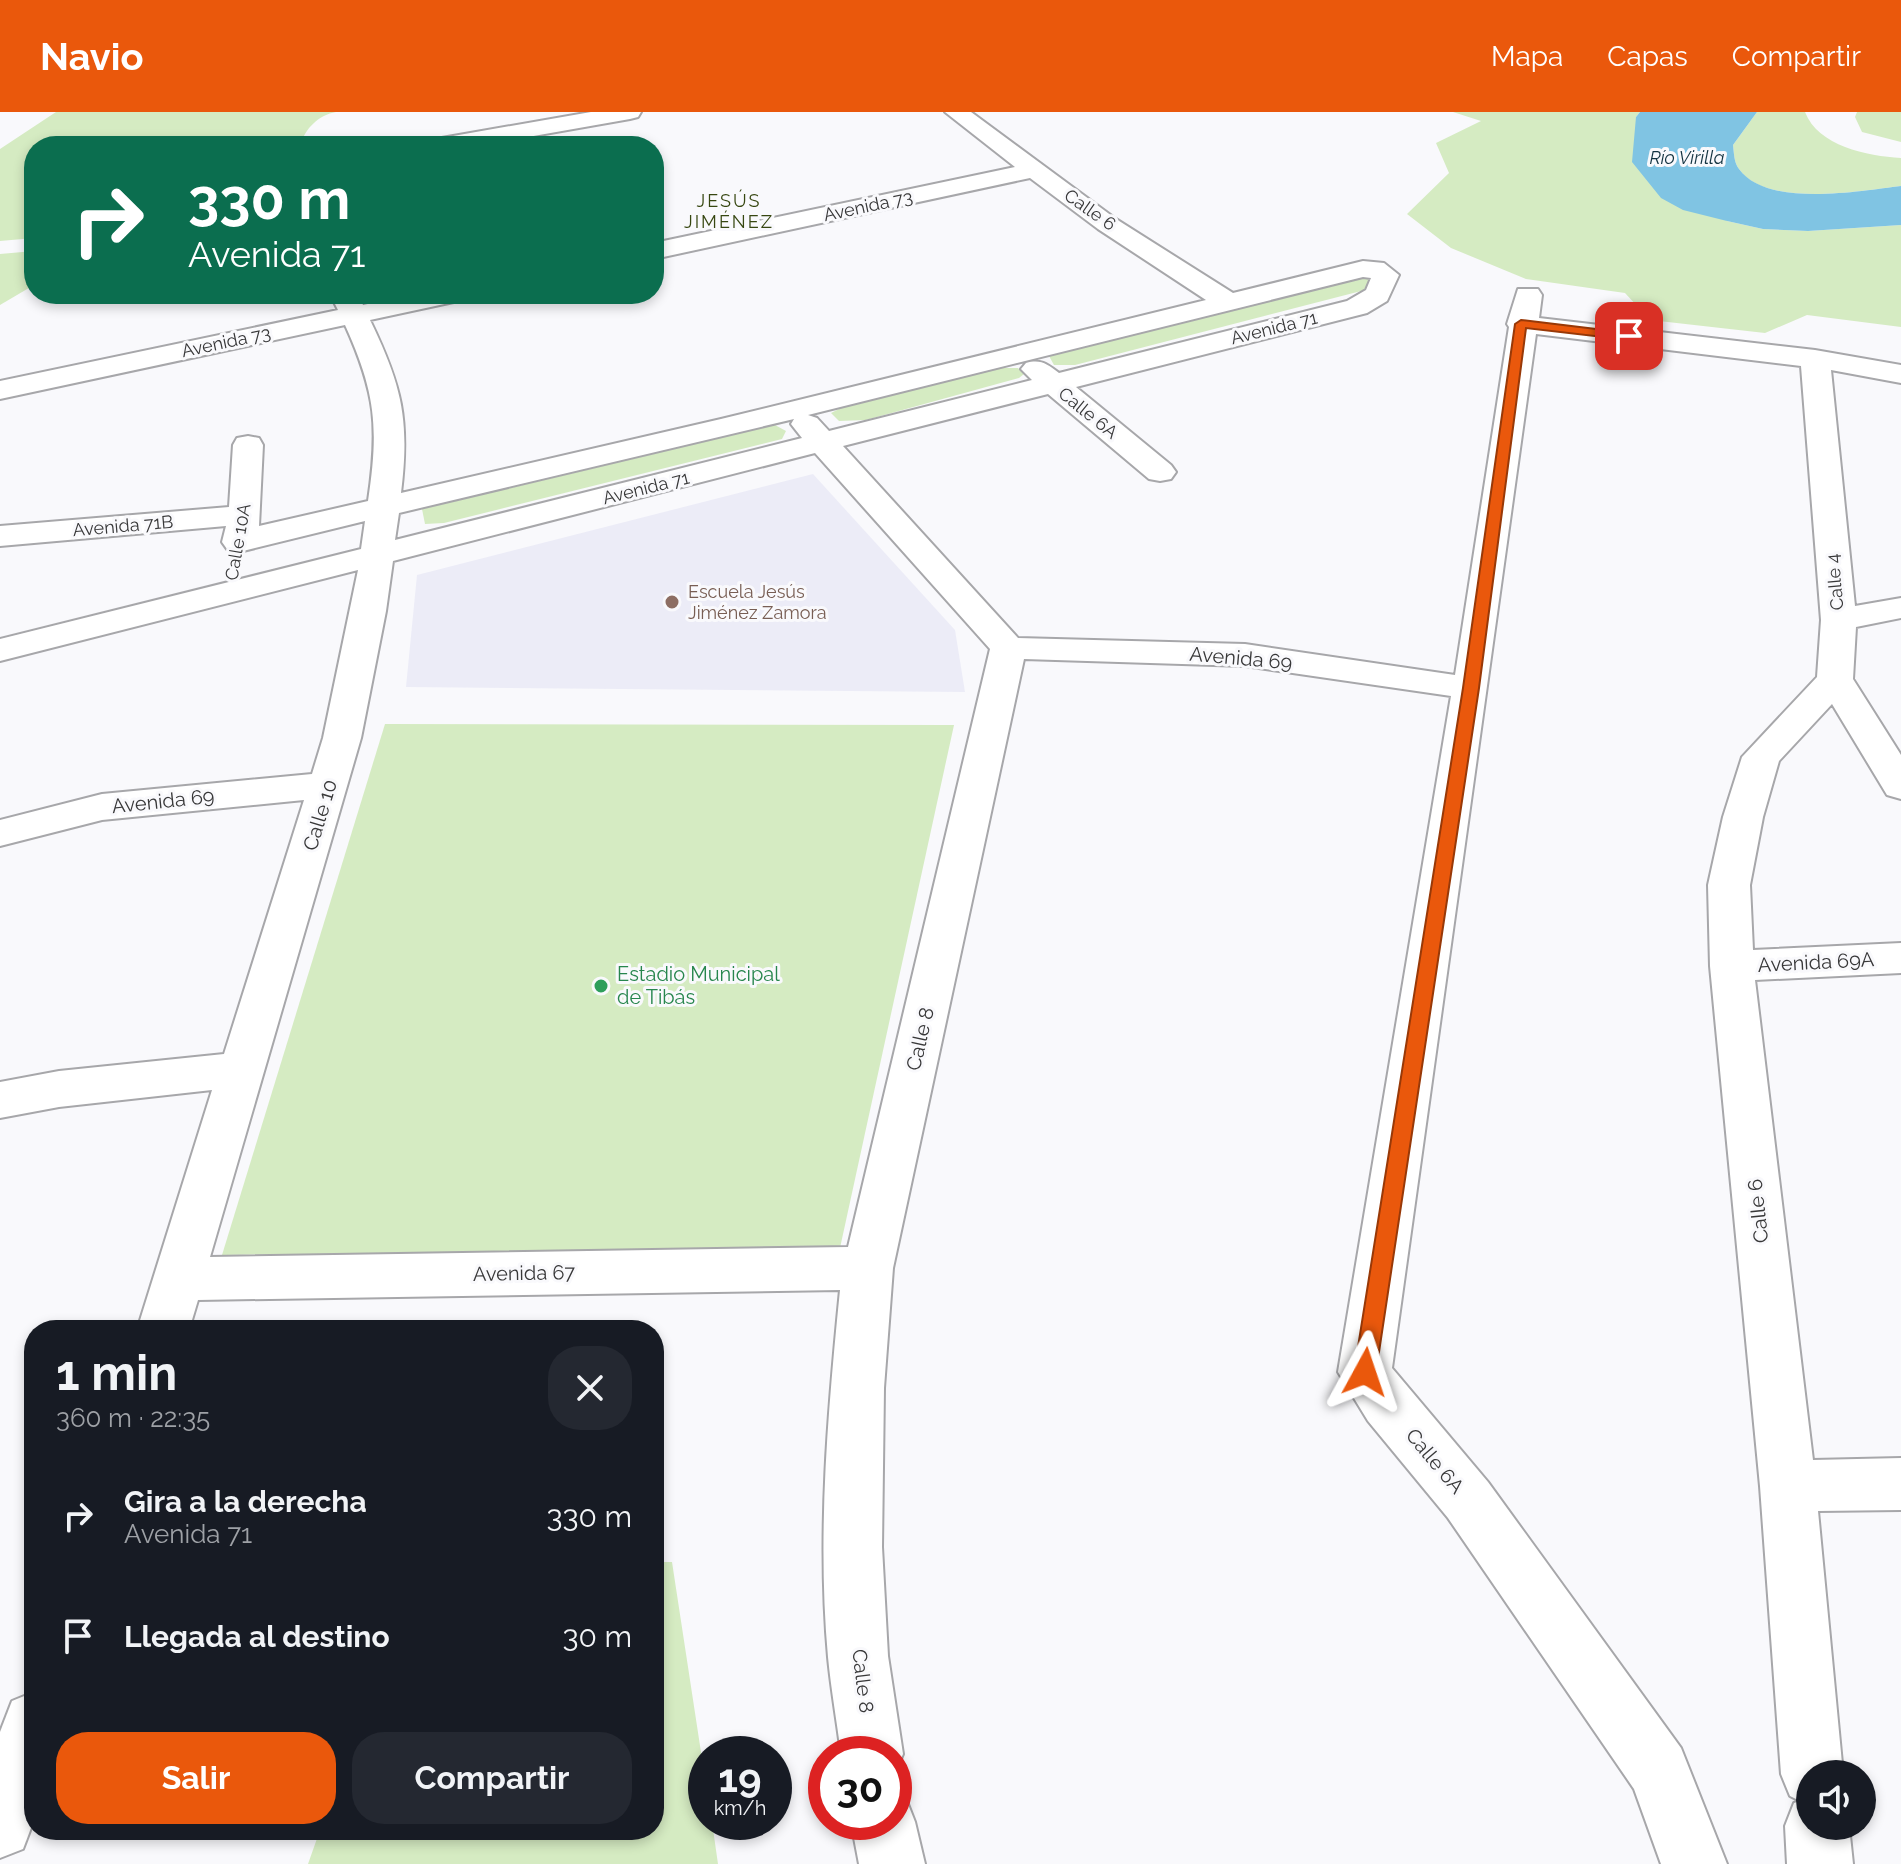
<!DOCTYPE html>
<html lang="es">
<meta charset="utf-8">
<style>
body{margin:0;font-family:Raleway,sans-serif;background:#242831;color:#f1f3f6;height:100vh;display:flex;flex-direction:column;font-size:30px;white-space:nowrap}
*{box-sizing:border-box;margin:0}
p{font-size:26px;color:#9ea1a6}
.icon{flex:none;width:44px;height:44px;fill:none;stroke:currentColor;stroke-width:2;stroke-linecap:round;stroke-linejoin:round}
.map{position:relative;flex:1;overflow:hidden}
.drawer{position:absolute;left:24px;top:1208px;width:640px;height:520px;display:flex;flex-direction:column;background:#171b24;border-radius:32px;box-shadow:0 4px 12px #0003}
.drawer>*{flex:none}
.top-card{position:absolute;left:24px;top:24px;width:640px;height:168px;border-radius:32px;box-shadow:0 4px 12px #0003;background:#0b6e4f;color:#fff;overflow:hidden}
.buttons{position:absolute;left:1796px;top:1648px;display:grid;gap:16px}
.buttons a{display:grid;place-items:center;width:80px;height:80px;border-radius:50%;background:#171b24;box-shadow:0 4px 12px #0003;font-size:40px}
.speed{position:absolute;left:688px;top:1624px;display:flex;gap:16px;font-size:40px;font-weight:700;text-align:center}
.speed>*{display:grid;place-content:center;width:104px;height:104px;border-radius:50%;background:#171b24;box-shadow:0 4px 12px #0003;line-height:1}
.speed small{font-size:20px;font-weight:400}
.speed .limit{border:12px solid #d22;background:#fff;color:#111}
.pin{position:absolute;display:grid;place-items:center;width:68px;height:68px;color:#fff;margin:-34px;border-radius:16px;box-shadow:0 4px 12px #0006}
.me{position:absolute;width:88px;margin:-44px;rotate:5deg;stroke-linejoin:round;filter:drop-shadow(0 0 6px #0008)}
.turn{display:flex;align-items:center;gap:28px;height:168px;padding:0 32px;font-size:36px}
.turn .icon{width:104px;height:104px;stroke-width:2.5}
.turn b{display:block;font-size:56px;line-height:68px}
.round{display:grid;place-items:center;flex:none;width:84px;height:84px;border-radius:32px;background:#242831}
.head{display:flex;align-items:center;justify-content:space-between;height:136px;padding:0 32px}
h1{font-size:48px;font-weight:700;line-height:60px}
.cta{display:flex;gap:16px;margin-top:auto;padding:16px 32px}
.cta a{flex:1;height:92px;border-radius:32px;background:#ea580c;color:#fff;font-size:32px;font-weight:700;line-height:92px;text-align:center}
.cta a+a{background:#242831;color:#f1f3f6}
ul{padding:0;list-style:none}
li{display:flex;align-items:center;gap:24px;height:120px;padding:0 32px}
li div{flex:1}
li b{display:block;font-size:30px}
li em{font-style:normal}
header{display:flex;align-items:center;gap:48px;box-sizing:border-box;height:112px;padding:0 40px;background:#ea580c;color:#fff}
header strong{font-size:38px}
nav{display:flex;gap:44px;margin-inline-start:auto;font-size:28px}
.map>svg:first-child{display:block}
.built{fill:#ececf7}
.green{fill:#d5ebc2}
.water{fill:#80c4e3}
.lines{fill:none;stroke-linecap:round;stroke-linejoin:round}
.minor-casing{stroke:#a7a7aa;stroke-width:4}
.minor{fill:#fff;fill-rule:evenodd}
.route{fill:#ea580c;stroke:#983908;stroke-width:2}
.education-dot{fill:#8d6e63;stroke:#f9f9fc;stroke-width:3}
.leisure-dot{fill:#2e9e5b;stroke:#f9f9fc;stroke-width:3}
.labels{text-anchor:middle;stroke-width:6;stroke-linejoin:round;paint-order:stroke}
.far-water-label{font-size:18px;font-style:italic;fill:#133341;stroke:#f9f9fc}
.far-neighbourhood-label{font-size:18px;letter-spacing:2px;fill:#374711;stroke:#f9f9fc}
.far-street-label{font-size:18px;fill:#383839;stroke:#f9f9fc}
.far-education-label{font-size:18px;fill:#785e54;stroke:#f9f9fc;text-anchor:start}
.street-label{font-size:20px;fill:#383839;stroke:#f9f9fc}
.leisure-label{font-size:20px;fill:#27864d;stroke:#f9f9fc;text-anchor:start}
</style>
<header>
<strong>Navio</strong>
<nav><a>Mapa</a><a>Capas</a><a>Compartir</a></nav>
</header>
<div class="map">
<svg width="1901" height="1752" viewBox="0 0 1901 1752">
<rect width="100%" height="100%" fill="#f9f9fc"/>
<path class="built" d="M 813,362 L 955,518 L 965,580 L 406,575 L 417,463 Z"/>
<g class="green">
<path d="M 56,0 L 336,0 C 319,3 305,16 300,34 L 34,34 L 34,126 L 0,129 L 0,37 Z"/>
<path d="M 1453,0 L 1640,0 L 1636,5 L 1727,109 L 1763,117 L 1808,119 L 1901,113 L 1901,215 L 1807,203 L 1765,221 L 1650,208 L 1625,181 L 1526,167 L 1451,136 L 1407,102 L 1449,61 L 1436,31 L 1481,9 Z"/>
<path d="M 1757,0 L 1805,0 C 1818,34 1867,44 1901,46 L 1901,74 C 1859,79 1766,96 1739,57 C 1734,51 1734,41 1733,33 Z"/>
<path d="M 1857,0 L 1901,0 L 1901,30 L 1862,20 L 1855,5 Z"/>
<path d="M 34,139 L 34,173 L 0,193 L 0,142 Z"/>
<path d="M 1370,164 L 1365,178 L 1075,253 L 1054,253 L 1049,244 Z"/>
<path d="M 1002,256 L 1018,256 L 1024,262 L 1019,266 L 866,308 L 839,309 L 831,301 L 847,293 Z"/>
<path d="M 775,313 L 786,319 L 782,327 L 444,411 L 425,412 L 422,397 Z"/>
<path d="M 385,612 L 954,613 L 840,1136 L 222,1143 Z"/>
<path d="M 654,1450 L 672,1450 L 706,1673 L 706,1710 L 712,1710 L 718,1752 L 308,1752 L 320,1718 L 654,1718 Z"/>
</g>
<path class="water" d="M 1640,0 L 1757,0 L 1733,33 C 1734,41 1734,51 1739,57 C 1767,96 1859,79 1901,74 L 1901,113 L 1808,119 L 1763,117 L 1727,109 L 1683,98 L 1661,86 L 1632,50 L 1636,5 Z"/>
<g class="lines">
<g class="minor-casing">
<g id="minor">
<path d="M 591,0 L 641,0 L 638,5 L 630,7 L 476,34 L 424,34 L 428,29 L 436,27 Z"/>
<path d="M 945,0 L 971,0 L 1116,107 L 1233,181 L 1363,149 L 1384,151 L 1399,163 L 1387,189 L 1367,201 L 1076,275 L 1171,353 L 1176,360 L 1171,367 L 1160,369 L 1149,367 L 1048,282 L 843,334 L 1018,526 L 1245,532 L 1455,563 L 1509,215 L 1507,212 L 1518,177 L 1538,177 L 1542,183 L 1539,206 L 1815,238 L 1901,253 L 1901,271 L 1831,258 L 1855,494 L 1901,486 L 1901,506 L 1856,515 L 1853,567 L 1901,643 L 1901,687 L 1887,683 L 1832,592 L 1779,649 L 1763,705 L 1750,773 L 1753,838 L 1901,831 L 1901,861 L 1755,868 L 1813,1348 L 1901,1346 L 1901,1398 L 1818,1399 L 1843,1662 L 1810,1662 L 1810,1714 L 1849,1714 L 1853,1752 L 1787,1752 L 1785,1714 L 1794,1691 L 1800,1689 L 1790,1684 L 1781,1662 L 1760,1374 L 1710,854 L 1708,773 L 1723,705 L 1742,645 L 1817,565 L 1821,508 L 1801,254 L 1536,222 L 1392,1256 L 1488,1370 L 1681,1636 L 1727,1752 L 1661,1752 L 1634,1677 L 1448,1406 L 1368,1309 L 1338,1260 L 1451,584 L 1245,554 L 1024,547 L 893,1156 L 884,1276 L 882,1435 L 888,1544 L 903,1642 L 894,1664 L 894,1642 L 841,1642 C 837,1610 831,1577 828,1545 C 817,1423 828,1298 840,1178 L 198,1188 L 189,1218 L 137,1218 L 212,978 L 59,995 L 0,1006 L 0,970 L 59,959 L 224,942 L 304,688 L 102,708 L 0,734 L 0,708 L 102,682 L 312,662 L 323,626 L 358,458 L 0,549 L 0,527 L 361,437 L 365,409 L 239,440 L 227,437 L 222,430 L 226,414 L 0,434 L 0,414 L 229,395 L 233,333 L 237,326 L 248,324 L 259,326 L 263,333 L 259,414 L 368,389 C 379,316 376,281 345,213 L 0,287 L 0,269 L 338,198 L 330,182 L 358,182 L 363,193 L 414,182 L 467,182 L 463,188 L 370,208 C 402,274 410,308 401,381 L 721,307 L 1206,188 L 1098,117 L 1030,66 L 654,147 L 654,131 L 1015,55 ZM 1363,165 L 1371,166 L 1366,178 L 1347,189 L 1059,261 C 1047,252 1041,247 1026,251 L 1021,257 L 1032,268 L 829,319 L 817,306 L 808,303 ZM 794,307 L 791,312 L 802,326 L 395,428 L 399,401 ZM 815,341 L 990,537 L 848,1135 L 210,1145 L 361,626 L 386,499 L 393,449 Z"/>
<path d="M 34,1580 L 34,1708 L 23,1737 L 0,1746 L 0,1620 L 12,1589 Z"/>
<path d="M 894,1682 L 906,1687 L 915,1710 L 925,1752 L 859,1752 L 851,1710 L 894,1710 Z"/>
</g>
</g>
<use href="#minor" class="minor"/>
</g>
<path class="route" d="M 1521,208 L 1629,221 L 1635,224 L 1629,228 L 1526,216 L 1479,576 L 1376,1260 L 1373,1267 L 1365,1270 L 1357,1267 L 1354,1260 L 1463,576 L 1515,212 Z"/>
<circle class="education-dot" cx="672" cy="490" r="8"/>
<circle class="leisure-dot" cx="601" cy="874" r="8"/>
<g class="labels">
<g class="far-water-label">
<text x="1687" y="52">Río Virilla</text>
</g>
<g class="far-neighbourhood-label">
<text x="729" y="95">JESÚS<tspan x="729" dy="21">JIMÉNEZ</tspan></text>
</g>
<g class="far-street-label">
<text transform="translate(868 94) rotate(-12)" y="6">Avenida 73</text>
<text transform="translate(1090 98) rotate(35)" y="6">Calle 6</text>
<text transform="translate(1274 216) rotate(-14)" y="6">Avenida 71</text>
<text transform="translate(226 230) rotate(-12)" y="6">Avenida 73</text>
<text transform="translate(1088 301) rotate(39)" y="6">Calle 6A</text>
<text transform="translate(646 376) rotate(-14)" y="6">Avenida 71</text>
<text transform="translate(123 414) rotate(-5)" y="6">Avenida 71B</text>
<text transform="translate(238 430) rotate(-80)" y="6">Calle 10A</text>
<text transform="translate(1835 470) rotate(-95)" y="6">Calle 4</text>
</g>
<g class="far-education-label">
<text x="688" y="486">Escuela Jesús<tspan x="688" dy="21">Jiménez Zamora</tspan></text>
</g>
<g class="street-label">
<text transform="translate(1241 546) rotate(5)" y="7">Avenida 69</text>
<text transform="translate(163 689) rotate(-6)" y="7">Avenida 69</text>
<text transform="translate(320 703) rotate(-73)" y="7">Calle 10</text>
<text transform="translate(1816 850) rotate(-3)" y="7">Avenida 69A</text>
<text transform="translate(920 927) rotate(-77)" y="7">Calle 8</text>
<text transform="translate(1758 1099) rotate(-96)" y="7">Calle 6</text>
<text transform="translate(524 1161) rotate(-1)" y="7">Avenida 67</text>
<text transform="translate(1435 1349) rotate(50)" y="7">Calle 6A</text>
<text transform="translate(863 1569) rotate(83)" y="7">Calle 8</text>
</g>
<g class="leisure-label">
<text x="617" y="869">Estadio Municipal<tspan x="617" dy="23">de Tibás</tspan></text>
</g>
</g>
</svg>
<div class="buttons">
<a><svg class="icon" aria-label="sound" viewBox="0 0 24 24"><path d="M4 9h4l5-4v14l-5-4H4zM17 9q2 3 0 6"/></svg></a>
</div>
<div class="speed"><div>19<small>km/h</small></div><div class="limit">30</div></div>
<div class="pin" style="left:1629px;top:224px;background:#d93025"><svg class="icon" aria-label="arrive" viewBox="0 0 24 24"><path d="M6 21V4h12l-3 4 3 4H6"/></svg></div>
<svg class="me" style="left:1365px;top:1260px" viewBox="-20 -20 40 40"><path d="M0-17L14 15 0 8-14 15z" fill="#ea580c" stroke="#fff" stroke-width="4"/></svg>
<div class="top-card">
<div class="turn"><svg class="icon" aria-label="right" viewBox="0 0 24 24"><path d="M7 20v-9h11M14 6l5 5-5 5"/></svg><div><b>330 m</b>Avenida 71</div></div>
</div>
<section class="drawer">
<div class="head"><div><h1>1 min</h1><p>360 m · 22:35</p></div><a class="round"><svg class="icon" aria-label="close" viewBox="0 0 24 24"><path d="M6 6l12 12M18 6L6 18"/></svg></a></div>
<ul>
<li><svg class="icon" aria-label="right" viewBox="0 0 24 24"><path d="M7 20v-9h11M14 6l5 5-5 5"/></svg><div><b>Gira a la derecha</b><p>Avenida 71</p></div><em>330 m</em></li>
<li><svg class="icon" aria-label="arrive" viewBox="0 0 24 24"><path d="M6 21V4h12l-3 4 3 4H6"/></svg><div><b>Llegada al destino</b></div><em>30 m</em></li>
</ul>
<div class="cta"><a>Salir</a><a>Compartir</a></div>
</section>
</div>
